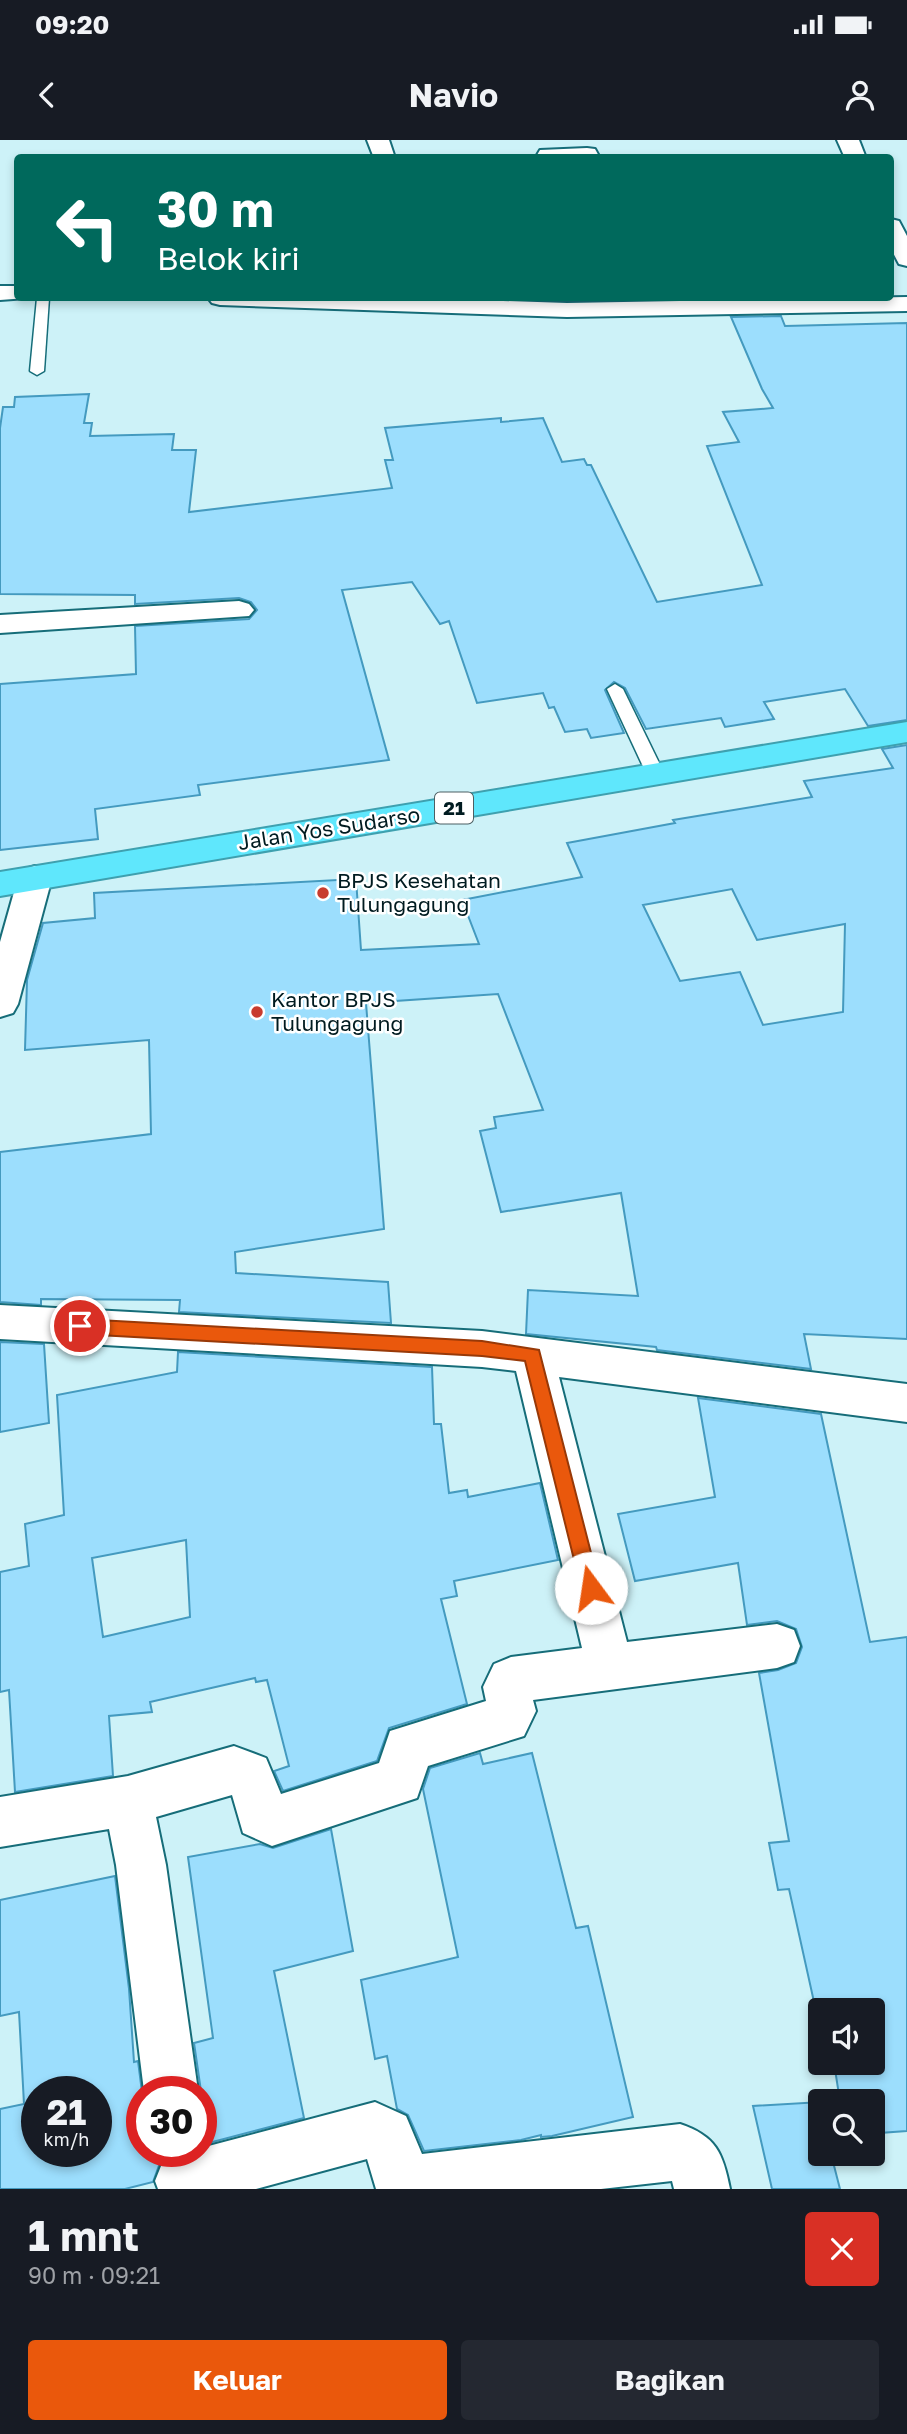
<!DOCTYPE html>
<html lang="id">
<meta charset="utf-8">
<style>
body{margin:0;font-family:"Golos Text",sans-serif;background:#242831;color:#f1f3f6;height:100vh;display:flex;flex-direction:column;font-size:26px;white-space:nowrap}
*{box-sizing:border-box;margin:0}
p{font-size:23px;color:#9ea1a6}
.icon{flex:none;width:38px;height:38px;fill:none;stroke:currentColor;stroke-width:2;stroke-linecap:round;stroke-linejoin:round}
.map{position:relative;height:2049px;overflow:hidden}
.side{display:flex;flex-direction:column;background:#171b24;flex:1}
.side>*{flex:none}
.guide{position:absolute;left:14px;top:14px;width:880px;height:147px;border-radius:7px;box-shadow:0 4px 10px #0003;background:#00695c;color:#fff;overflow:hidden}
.fabs{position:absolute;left:808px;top:1858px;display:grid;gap:14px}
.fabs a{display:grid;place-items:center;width:77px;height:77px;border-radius:7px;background:#171b24;box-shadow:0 4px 10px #0003;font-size:35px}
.speed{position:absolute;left:21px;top:1936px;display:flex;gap:14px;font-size:35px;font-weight:700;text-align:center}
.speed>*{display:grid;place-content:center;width:91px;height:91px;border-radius:50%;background:#171b24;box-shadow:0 4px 10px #0003;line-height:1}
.speed small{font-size:18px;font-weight:400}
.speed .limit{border:10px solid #d22;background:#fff;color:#111}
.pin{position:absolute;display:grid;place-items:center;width:60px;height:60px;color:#fff;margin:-30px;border:4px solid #fff;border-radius:50%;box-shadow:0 2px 7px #0007}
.me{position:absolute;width:77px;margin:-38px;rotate:346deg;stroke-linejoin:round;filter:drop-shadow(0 0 5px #0008)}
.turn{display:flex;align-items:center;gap:24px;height:147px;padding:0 28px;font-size:32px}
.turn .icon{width:91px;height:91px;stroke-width:2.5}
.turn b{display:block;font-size:49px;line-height:60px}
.round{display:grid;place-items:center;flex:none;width:74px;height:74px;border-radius:7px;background:#242831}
.headline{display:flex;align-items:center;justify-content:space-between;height:119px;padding:0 28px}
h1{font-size:42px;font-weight:700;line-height:52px}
.cta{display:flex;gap:14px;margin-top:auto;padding:14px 28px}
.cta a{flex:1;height:80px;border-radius:7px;background:#ea580c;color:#fff;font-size:28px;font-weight:700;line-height:80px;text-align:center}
.cta a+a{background:#242831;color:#f1f3f6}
.status{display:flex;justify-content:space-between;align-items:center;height:49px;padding:0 35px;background:#171b24;direction:ltr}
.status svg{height:19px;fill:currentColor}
header{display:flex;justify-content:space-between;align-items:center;height:91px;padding:0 28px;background:#171b24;font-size:32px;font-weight:700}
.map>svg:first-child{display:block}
.building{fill:#9cdefd;stroke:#449abf;stroke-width:2;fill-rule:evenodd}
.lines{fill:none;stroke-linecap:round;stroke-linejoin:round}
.lane-casing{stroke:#166d79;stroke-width:3}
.street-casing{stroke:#166d79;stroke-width:4}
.secondary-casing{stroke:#166d79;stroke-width:4}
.highway-casing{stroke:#3ea0af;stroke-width:4}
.lane{fill:#fff;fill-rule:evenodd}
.street{fill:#fff;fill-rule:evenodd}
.secondary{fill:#fff;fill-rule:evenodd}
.highway{fill:#5fe7fc;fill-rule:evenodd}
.route{fill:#ea580c;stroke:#983908;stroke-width:2}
.poi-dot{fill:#c83b2e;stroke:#fff;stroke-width:2.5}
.labels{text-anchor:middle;stroke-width:5;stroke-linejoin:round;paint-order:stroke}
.shield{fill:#fff;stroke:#4c5f63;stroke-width:2}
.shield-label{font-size:19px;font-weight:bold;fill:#001b20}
.street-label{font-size:21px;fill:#001b20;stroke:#fff}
.poi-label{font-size:21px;fill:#001b20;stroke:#fff;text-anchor:start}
</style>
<div class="status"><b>09:20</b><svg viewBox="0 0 49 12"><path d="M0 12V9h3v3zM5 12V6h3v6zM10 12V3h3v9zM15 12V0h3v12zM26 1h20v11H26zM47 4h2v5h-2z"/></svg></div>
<header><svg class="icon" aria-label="back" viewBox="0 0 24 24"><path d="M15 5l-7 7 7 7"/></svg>Navio<svg class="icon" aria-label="person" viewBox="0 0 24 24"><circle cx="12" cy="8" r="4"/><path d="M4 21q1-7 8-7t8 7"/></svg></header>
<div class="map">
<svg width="907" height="2049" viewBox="0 0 907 2049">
<rect width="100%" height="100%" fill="#cdf2f8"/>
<g class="building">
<path d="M 781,176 L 785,186 L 907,183 L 907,580 L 868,586 L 845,549 L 764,562 L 774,579 L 725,587 L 721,578 L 646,589 L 625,548 L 614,542 L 605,550 L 624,593 L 591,598 L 587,589 L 565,592 L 554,567 L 549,568 L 543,553 L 477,563 L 449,481 L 440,484 L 412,442 L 342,450 L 389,620 L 198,645 L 200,655 L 95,669 L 98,699 L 0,710 L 0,544 L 136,534 L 135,486 L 249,479 L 257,470 L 251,462 L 239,458 L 135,464 L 135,455 L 0,454 L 0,288 L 3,267 L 14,267 L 15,257 L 89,254 L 84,283 L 92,283 L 90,296 L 174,294 L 172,310 L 196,310 L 189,372 L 392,348 L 385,320 L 393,320 L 385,288 L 501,278 L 501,282 L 543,278 L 562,322 L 584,319 L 587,325 L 591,325 L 657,462 L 762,445 L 707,306 L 739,302 L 723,272 L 773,268 L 762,249 L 731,177 Z"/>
<path d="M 907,605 L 907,1199 L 804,1194 L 811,1229 L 657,1210 L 656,1207 L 526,1194 L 528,1150 L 638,1156 L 621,1053 L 501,1072 L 480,991 L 496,988 L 494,977 L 543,970 L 498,854 L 366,863 L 384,1089 L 235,1112 L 236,1133 L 388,1142 L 391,1183 L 179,1172 L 180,1160 L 41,1159 L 41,1165 L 0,1162 L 0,1012 L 151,994 L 149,900 L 25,910 L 27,840 L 43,783 L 95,778 L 94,753 L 356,739 L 361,810 L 479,804 L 462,760 L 582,737 L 567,703 L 675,683 L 673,680 L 812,657 L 804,641 L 893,628 L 882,609 ZM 732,749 L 757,800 L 845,784 L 843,872 L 763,885 L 740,832 L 680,841 L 643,765 Z"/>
<path d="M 0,1202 L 44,1204 L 49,1283 L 0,1292 Z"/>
<path d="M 178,1212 L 432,1227 L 434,1284 L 441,1284 L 449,1353 L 467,1350 L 468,1357 L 540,1343 L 558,1420 L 454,1441 L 457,1456 L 441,1459 L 467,1564 L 389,1588 L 377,1621 L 283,1651 L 274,1631 L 289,1626 L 267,1540 L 256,1542 L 255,1538 L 150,1562 L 152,1572 L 109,1576 L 113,1636 L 15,1652 L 9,1550 L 0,1552 L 0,1432 L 29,1426 L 25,1384 L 64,1375 L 57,1255 L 177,1232 ZM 186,1400 L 190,1477 L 103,1497 L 92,1418 Z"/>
<path d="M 698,1258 L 821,1274 L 870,1502 L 907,1497 L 907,1991 L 880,1993 L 881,1998 L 873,1999 L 873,1962 L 829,1962 L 840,1961 L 834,1923 L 873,1923 L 873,1871 L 816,1871 L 789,1749 L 778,1750 L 769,1703 L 789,1701 L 759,1533 L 778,1530 L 796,1523 L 802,1507 L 796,1489 L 777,1481 L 747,1485 L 738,1423 L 635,1441 L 618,1374 L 715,1357 Z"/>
<path d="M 480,1613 L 483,1624 L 532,1613 L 576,1788 L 588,1786 L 633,1977 L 552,1996 L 541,1997 L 541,1995 L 521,2000 L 424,2011 L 408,1975 L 397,1969 L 387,1916 L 375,1919 L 361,1840 L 458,1817 L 423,1649 L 430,1628 Z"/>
<path d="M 331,1689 L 353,1811 L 274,1831 L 304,1978 L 201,2005 L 201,1951 L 194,1903 L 213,1898 L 188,1717 L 260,1704 L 273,1708 Z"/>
<path d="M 115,1736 L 129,1849 L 134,1922 L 138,1921 L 142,1952 L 142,2011 L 182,2011 L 161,2020 L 153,2042 L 125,2049 L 0,2049 L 0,1969 L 24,1964 L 19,1872 L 0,1876 L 0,1760 ZM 37,1951 L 96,1951 L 96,2011 L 37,2011 Z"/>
<path d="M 821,1962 L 821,2014 L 831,2014 L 840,2049 L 772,2049 L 753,1966 Z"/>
</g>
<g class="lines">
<g class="lane-casing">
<g id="lane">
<path d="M 37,158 L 49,158 L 44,231 L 37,235 L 30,231 Z"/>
<path d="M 615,544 L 623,549 L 665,635 L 662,639 L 656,641 L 647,635 L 607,549 Z"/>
</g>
</g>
<g class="street-casing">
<g id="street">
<path d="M 367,0 L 389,0 L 395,18 L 374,18 Z"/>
<path d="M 587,8 L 595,9 L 600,18 L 539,18 L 537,15 L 540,10 Z"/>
<path d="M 0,146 L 18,146 L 18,158 L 27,158 L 0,160 Z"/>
<path d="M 907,157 L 907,171 L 567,177 L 220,165 L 212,163 L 208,158 L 413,158 L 567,163 Z"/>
<path d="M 239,461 L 249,464 L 254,470 L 249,476 L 0,493 L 0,475 Z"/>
<path d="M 35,726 L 47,730 L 52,738 L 18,864 L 13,873 L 0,877 L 0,802 L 18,738 L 23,730 Z"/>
<path d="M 0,1165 L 482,1191 L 907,1244 L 907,1282 L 559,1237 L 627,1502 L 777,1484 L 794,1490 L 800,1506 L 794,1522 L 777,1528 L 533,1560 L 536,1571 L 524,1596 L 428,1626 L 417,1658 L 272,1706 L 243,1693 L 232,1655 L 156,1677 L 166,1725 L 198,1951 L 144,1951 L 116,1725 L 109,1689 L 0,1707 L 0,1657 L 128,1636 L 234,1606 L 266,1618 L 281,1654 L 379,1623 L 390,1591 L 486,1561 L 483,1547 L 494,1524 L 511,1517 L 582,1508 L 516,1231 L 482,1227 L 0,1199 Z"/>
<path d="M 375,1962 L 406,1976 L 422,2014 L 680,1984 C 716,1996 723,2013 730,2049 L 674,2049 L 672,2041 L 601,2049 L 376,2049 L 367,2019 L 256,2049 L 158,2049 L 155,2041 L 163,2021 L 183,2013 L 201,2011 L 201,2008 Z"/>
</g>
</g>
<g class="secondary-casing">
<g id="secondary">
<path d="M 837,0 L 859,0 L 866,18 L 845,18 Z"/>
<path d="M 891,79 L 899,81 L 907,96 L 907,126 L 899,124 L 891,109 Z"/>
</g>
</g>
<g class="highway-casing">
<path id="highway" d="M 907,582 L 907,602 L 0,756 L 0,732 Z"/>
</g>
<use href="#lane" class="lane"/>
<use href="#street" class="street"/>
<use href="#secondary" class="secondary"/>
<use href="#highway" class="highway"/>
</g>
<path class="route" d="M 80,1179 L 482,1201 L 539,1210 L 600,1448 L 597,1455 L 591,1457 L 584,1455 L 581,1448 L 525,1221 L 482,1216 L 80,1194 L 74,1191 L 72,1186 L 74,1181 Z"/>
<g class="poi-dot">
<circle cx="323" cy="753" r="7"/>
<circle cx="257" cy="872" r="7"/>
</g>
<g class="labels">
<rect class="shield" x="435" y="652.5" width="38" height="31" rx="5"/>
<g class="shield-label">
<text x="454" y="675">21</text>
</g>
<g class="street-label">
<text transform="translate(329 689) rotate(-9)" y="7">Jalan Yos Sudarso</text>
</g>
<g class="poi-label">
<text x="337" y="748">BPJS Kesehatan<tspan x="337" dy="24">Tulungagung</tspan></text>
<text x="271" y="867">Kantor BPJS<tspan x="271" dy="24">Tulungagung</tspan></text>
</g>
</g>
</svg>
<div class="fabs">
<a><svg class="icon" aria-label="sound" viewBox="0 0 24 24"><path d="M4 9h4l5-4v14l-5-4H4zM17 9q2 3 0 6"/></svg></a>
<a><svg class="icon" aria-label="search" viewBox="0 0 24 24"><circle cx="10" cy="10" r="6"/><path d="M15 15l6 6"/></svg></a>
</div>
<div class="speed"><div>21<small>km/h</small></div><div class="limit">30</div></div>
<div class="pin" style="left:80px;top:1186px;background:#d93025"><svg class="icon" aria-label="arrive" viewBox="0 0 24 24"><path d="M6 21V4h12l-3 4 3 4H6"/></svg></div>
<svg class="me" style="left:591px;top:1448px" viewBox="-20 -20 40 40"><circle r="19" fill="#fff"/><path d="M0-13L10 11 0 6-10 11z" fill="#ea580c"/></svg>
<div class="guide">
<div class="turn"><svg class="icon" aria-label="left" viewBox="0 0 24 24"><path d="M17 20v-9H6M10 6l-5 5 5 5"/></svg><div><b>30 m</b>Belok kiri</div></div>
</div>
</div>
<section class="side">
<div class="headline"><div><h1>1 mnt</h1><p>90 m · 09:21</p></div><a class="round" style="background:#d93025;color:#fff"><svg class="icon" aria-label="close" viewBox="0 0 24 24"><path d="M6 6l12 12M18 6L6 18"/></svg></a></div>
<div class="cta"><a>Keluar</a><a>Bagikan</a></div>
</section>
